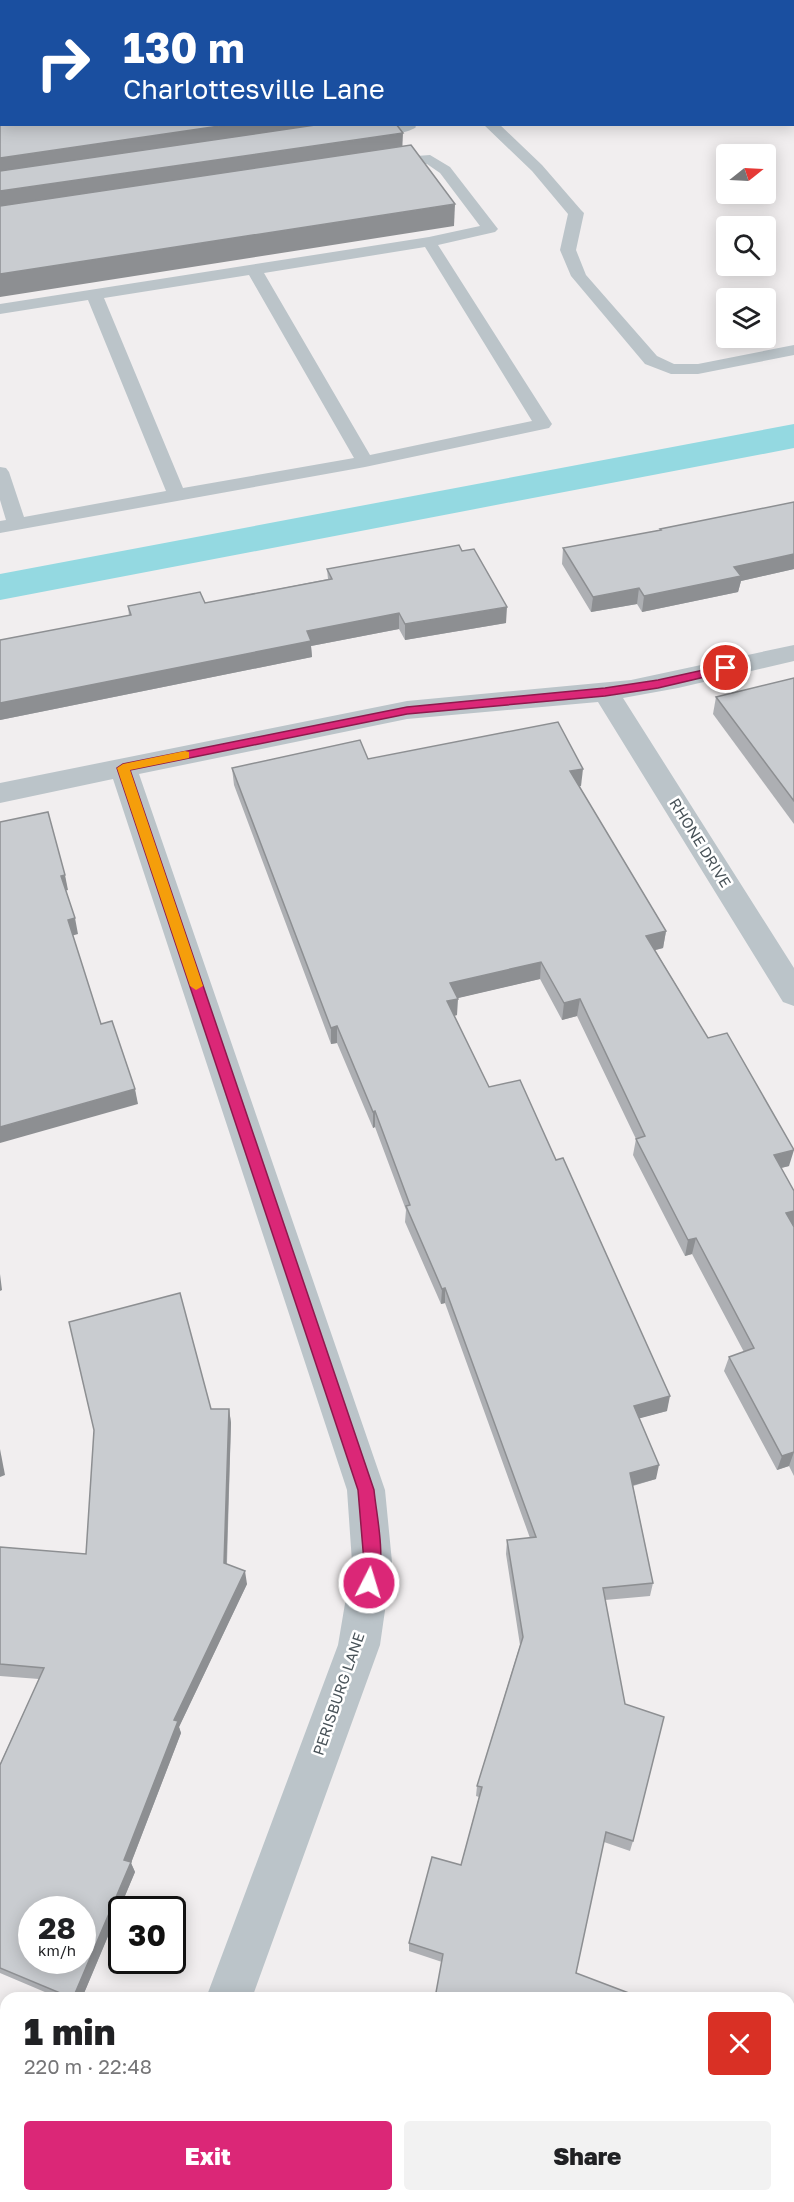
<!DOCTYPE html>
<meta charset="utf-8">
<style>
body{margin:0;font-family:"Golos Text",sans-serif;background:#f2f2f2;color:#202124;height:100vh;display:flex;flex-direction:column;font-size:22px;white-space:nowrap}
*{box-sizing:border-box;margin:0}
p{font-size:20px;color:#757577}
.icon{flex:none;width:33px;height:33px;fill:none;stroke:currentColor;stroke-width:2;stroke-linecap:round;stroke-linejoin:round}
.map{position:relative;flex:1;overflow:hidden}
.drawer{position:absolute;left:0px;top:1992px;width:795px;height:210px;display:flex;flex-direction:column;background:#fff;border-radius:18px 18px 0 0;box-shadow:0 3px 15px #0003}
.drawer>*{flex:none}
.top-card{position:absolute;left:0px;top:0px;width:795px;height:126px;box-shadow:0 3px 15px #0003;background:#1a4fa0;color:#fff;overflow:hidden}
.needle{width:39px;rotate:72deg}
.fabs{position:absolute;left:716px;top:144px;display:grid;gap:12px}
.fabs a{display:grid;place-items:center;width:60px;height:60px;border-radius:6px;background:#fff;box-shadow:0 3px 15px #0003;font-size:30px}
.speed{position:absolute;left:18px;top:1896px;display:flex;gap:12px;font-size:30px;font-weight:700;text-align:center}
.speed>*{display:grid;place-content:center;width:78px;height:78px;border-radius:50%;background:#fff;box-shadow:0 3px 15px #0003;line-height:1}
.speed small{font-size:15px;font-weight:400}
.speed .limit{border:3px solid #111;border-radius:9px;background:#fff;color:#111}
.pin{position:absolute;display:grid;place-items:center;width:51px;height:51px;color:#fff;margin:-26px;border:3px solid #fff;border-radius:50%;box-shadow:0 2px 6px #0007}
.me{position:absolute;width:66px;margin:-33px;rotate:5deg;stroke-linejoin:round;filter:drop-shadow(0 0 4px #0008)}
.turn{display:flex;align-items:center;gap:21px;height:126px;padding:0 24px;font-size:27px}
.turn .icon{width:78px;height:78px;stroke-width:2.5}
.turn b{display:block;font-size:42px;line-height:51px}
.round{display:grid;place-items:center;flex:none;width:63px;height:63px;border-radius:6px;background:#f2f2f2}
.headline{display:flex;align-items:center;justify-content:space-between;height:102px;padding:0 24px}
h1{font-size:36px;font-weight:800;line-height:45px}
.primary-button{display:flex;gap:12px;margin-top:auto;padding:12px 24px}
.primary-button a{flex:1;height:69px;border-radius:6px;background:#db2777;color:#fff;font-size:24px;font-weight:800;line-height:69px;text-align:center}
.primary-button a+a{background:#f2f2f2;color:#202124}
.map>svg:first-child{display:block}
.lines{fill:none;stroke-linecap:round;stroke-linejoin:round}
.canal{fill:#94d9e1;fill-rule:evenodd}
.lane{fill:#bbc4c9;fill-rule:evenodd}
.street{fill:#bbc4c9;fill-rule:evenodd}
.secondary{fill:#bcc7ce;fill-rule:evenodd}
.wall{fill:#adafb3}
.shaded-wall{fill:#8d8f92}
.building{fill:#c9ccd0;stroke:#8d8f92;stroke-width:1.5;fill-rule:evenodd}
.route{fill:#db2777;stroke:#8e194d;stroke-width:1.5}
.slow{fill:#f59e0b}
.labels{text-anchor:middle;stroke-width:5;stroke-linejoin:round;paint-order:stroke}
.street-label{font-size:15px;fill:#495359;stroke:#fff}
</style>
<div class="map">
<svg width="794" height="2202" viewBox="0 0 794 2202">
<rect width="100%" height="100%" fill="#f1eeef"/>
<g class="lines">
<path class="canal" d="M 794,424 L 794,448 L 0,600 L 0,574 Z"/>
<g class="lane">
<path d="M 42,0 L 56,0 L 57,2 L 43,2 Z"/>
<path d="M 695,0 L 712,0 L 694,2 Z"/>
<path d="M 396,124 L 414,124 L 416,127 C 409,134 365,140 358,133 L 365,129 Z"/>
<path d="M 483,124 L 499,124 L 542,165 L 581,210 L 584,213 L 576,250 L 586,275 L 657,356 L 674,364 L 698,364 L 794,345 L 794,355 L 698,374 L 671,374 L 645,364 L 571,276 L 560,250 L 568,214 L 532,171 Z"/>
<path d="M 430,155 L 450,167 L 498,229 L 495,232 L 438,245 L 552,424 L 549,428 L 365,467 L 0,533 L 0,521 L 6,520 L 0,500 L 0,467 L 6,468 L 9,472 L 24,517 L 166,491 L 88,300 L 0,314 L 0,304 L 429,237 L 480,226 L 440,173 L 427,164 L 389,166 L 382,162 L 389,158 ZM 425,247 L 532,421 L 370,455 L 264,273 ZM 249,275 L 354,458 L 183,488 L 104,298 Z"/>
</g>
<g class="street">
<path d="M 794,645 L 794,661 L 678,688 L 623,698 L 794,968 L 794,1006 L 783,1002 L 598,702 L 407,719 L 139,774 L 385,1490 L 392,1562 L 380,1645 L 252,1998 L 206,1998 L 338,1645 L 352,1562 L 347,1490 L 113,779 L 0,803 L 0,783 L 407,701 L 631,680 Z"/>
<path d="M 0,2152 L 6,2155 L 6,2196 L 79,2196 L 82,2202 L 22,2202 L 20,2199 L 12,2202 L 0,2202 Z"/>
<path d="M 132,2196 L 182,2196 L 179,2202 L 129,2202 Z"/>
</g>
<g class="secondary">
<path d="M 311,0 L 337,0 L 310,2 Z"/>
<rect x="0" y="39" width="2" height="10"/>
</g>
</g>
<g class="wall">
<path d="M 794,502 L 794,569 L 741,581 L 738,592 L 642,612 L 637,604 L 591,612 L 562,564 L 563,548 L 660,531 L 660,529 Z"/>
<path d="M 327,569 L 506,623 L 405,640 L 399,629 L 311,646 L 312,657 L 0,720 L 0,640 L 129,616 L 128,606 L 205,603 L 328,579 Z"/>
<path d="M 794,678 L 794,824 L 713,714 L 716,697 Z"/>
<path d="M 368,759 L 581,786 L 579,786 L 666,931 L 663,948 L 655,950 L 708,1038 L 789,1166 L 781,1168 L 794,1191 L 794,1226 L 793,1226 L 794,1227 L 794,1476 L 789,1466 L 777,1470 L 724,1371 L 729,1357 L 744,1352 L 692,1254 L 685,1256 L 633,1155 L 636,1139 L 577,1016 L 562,1020 L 540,979 L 457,998 L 457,1015 L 454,1016 L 489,1087 L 667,1411 L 639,1418 L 656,1479 L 633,1486 L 653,1583 L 650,1596 L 605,1600 L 633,1841 L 630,1851 L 604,1842 L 442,1962 L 409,1951 L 409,1943 L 461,1865 L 479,1797 L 476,1796 L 477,1786 L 520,1645 L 506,1554 L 507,1540 L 530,1538 L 445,1303 L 441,1304 L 405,1222 L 406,1210 L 375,1127 L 373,1128 L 337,1043 L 331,1044 L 234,785 L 232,768 Z"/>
<path d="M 211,1409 L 229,1409 L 231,1423 L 227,1564 L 247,1584 L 179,1727 L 181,1733 L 131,1863 L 135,1872 L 82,1998 L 59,1998 L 0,1973 L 0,1764 L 39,1679 L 0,1676 L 0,1547 L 86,1554 Z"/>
<path d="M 624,2196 L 744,2196 L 743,2202 L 639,2202 Z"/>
</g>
<g class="shaded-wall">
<path d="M 233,124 L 378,124 L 0,181 L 0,158 Z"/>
<path d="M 403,133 L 402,154 L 0,214 L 0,191 Z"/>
<path d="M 455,204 L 454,226 L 0,297 L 0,274 Z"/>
<path d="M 794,554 L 794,569 L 741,581 L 738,592 L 642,612 L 644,596 L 734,567 Z"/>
<path d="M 639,588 L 637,604 L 591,612 L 593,597 Z"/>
<path d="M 507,607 L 506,623 L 405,640 L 405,624 Z"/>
<path d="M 399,613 L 399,629 L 311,646 L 312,657 L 0,720 L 0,703 L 307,631 Z"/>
<path d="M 583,769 L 581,786 L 568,789 L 570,771 Z"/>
<path d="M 65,875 L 68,890 L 64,891 L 61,876 Z"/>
<path d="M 75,918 L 78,934 L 71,936 L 68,920 Z"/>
<path d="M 666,931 L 663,948 L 644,953 L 646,936 Z"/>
<path d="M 541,962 L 540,979 L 450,1000 L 450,983 Z"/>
<path d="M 458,999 L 457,1015 L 446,1018 L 447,1001 Z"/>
<path d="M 580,999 L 577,1016 L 562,1020 L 564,1003 Z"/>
<path d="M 337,1026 L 337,1043 L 331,1044 L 331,1028 Z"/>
<path d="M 135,1089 L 138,1104 L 0,1143 L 0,1127 Z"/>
<path d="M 375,1111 L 375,1127 L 373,1128 L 373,1112 Z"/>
<path d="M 794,1150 L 789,1166 L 769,1171 L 774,1155 Z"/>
<path d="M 794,1211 L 794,1226 L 781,1229 L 786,1213 Z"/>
<path d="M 696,1238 L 692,1254 L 685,1256 L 688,1240 Z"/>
<path d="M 0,1274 L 2,1290 L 0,1291 Z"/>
<path d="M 445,1288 L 445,1303 L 441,1304 L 442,1289 Z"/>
<path d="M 670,1396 L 667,1411 L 630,1421 L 634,1406 Z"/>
<path d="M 229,1409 L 231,1423 L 226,1576 L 224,1563 Z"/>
<path d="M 0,1449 L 5,1475 L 0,1477 Z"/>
<path d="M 794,1452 L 789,1466 L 777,1470 L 782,1456 Z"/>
<path d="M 659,1465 L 656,1479 L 627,1487 L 630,1473 Z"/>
<path d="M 245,1571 L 247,1584 L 179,1727 L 181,1733 L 131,1863 L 135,1872 L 82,1998 L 73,1998 L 124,1860 L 174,1720 Z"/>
</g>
<g class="building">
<path d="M 0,95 L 2,95 L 2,124 L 233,124 L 0,158 Z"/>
<path d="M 322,124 L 396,124 L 403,133 L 0,191 L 0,171 Z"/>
<path d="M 411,145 L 455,204 L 0,274 L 0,206 Z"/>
<path d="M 794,502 L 794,554 L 734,567 L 741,576 L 644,596 L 639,588 L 593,597 L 563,548 L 661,530 L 660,529 Z"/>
<path d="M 459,545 L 462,551 L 474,549 L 507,607 L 405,624 L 399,613 L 307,631 L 311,641 L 0,703 L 0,640 L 131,615 L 128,606 L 200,592 L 205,603 L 332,579 L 327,569 Z"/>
<path d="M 794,678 L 794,801 L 716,697 Z"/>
<path d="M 558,722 L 583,769 L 570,771 L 666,931 L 646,936 L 708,1038 L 727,1033 L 794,1150 L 774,1155 L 794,1191 L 794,1211 L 786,1213 L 794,1227 L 794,1452 L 782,1456 L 729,1357 L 754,1348 L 696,1238 L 688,1240 L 636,1139 L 645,1136 L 580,999 L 564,1003 L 541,962 L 450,983 L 458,999 L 447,1001 L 489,1087 L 520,1080 L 556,1160 L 563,1158 L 670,1396 L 634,1406 L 659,1465 L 630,1473 L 653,1583 L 603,1588 L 625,1704 L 664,1717 L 633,1841 L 606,1832 L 576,1973 L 642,1998 L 435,1998 L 443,1954 L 409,1943 L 432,1857 L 461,1865 L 482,1787 L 477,1786 L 523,1637 L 507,1540 L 536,1537 L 445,1288 L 442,1289 L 406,1206 L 410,1205 L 375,1111 L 373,1112 L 337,1026 L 331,1028 L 232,768 L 360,740 L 368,759 Z"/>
<path d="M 48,812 L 65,875 L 61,876 L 75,918 L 68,920 L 101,1024 L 112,1021 L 135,1089 L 0,1127 L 0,822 Z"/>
<path d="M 180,1293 L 211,1409 L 229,1409 L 224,1563 L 245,1571 L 174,1720 L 178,1721 L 124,1860 L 131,1862 L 73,1998 L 72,1998 L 0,1968 L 0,1765 L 44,1668 L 0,1664 L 0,1547 L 86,1554 L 94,1430 L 69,1322 ZM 32,1910 L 82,1910 L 82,1960 L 32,1960 Z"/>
<path d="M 640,2196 L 744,2196 L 743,2202 L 654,2202 Z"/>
</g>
<path class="route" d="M 726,665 L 731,668 L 730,671 L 658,688 L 605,696 L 407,714 L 130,770 L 374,1490 C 377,1520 387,1559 375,1588 L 369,1591 L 363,1588 L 361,1583 L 364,1562 L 358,1490 L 117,768 L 123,764 L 407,707 L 605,688 L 658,680 Z"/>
<path class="slow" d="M 185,751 L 189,752 L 189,758 L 130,770 L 203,986 L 196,990 L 190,986 L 117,768 L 123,764 Z"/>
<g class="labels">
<g class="street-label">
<text transform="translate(700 843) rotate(58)" y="5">RHONE DRIVE</text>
<text transform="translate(339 1694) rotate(-71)" y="5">PERISBURG LANE</text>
</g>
</g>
</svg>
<div class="fabs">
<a><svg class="needle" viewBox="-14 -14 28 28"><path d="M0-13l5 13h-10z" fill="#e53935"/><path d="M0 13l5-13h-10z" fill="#757577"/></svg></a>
<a><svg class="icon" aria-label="search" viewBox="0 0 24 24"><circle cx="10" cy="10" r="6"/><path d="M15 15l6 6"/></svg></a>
<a><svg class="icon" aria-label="layers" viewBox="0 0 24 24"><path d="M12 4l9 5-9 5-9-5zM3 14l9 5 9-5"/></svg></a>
</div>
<div class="speed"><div>28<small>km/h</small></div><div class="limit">30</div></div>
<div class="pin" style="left:726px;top:668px;background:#d93025"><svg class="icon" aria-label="arrive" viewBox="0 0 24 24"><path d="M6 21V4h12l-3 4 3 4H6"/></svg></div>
<svg class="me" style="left:369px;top:1583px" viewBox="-20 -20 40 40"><circle r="17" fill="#db2777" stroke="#fff" stroke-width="3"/><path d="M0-11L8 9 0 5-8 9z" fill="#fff"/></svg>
<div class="top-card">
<div class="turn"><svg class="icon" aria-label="right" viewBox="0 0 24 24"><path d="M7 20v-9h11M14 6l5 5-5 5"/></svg><div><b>130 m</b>Charlottesville Lane</div></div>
</div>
<section class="drawer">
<div class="headline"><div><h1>1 min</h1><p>220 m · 22:48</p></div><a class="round" style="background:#d93025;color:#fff"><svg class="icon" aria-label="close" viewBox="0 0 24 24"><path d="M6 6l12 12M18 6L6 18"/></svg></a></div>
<div class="primary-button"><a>Exit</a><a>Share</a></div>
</section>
</div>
